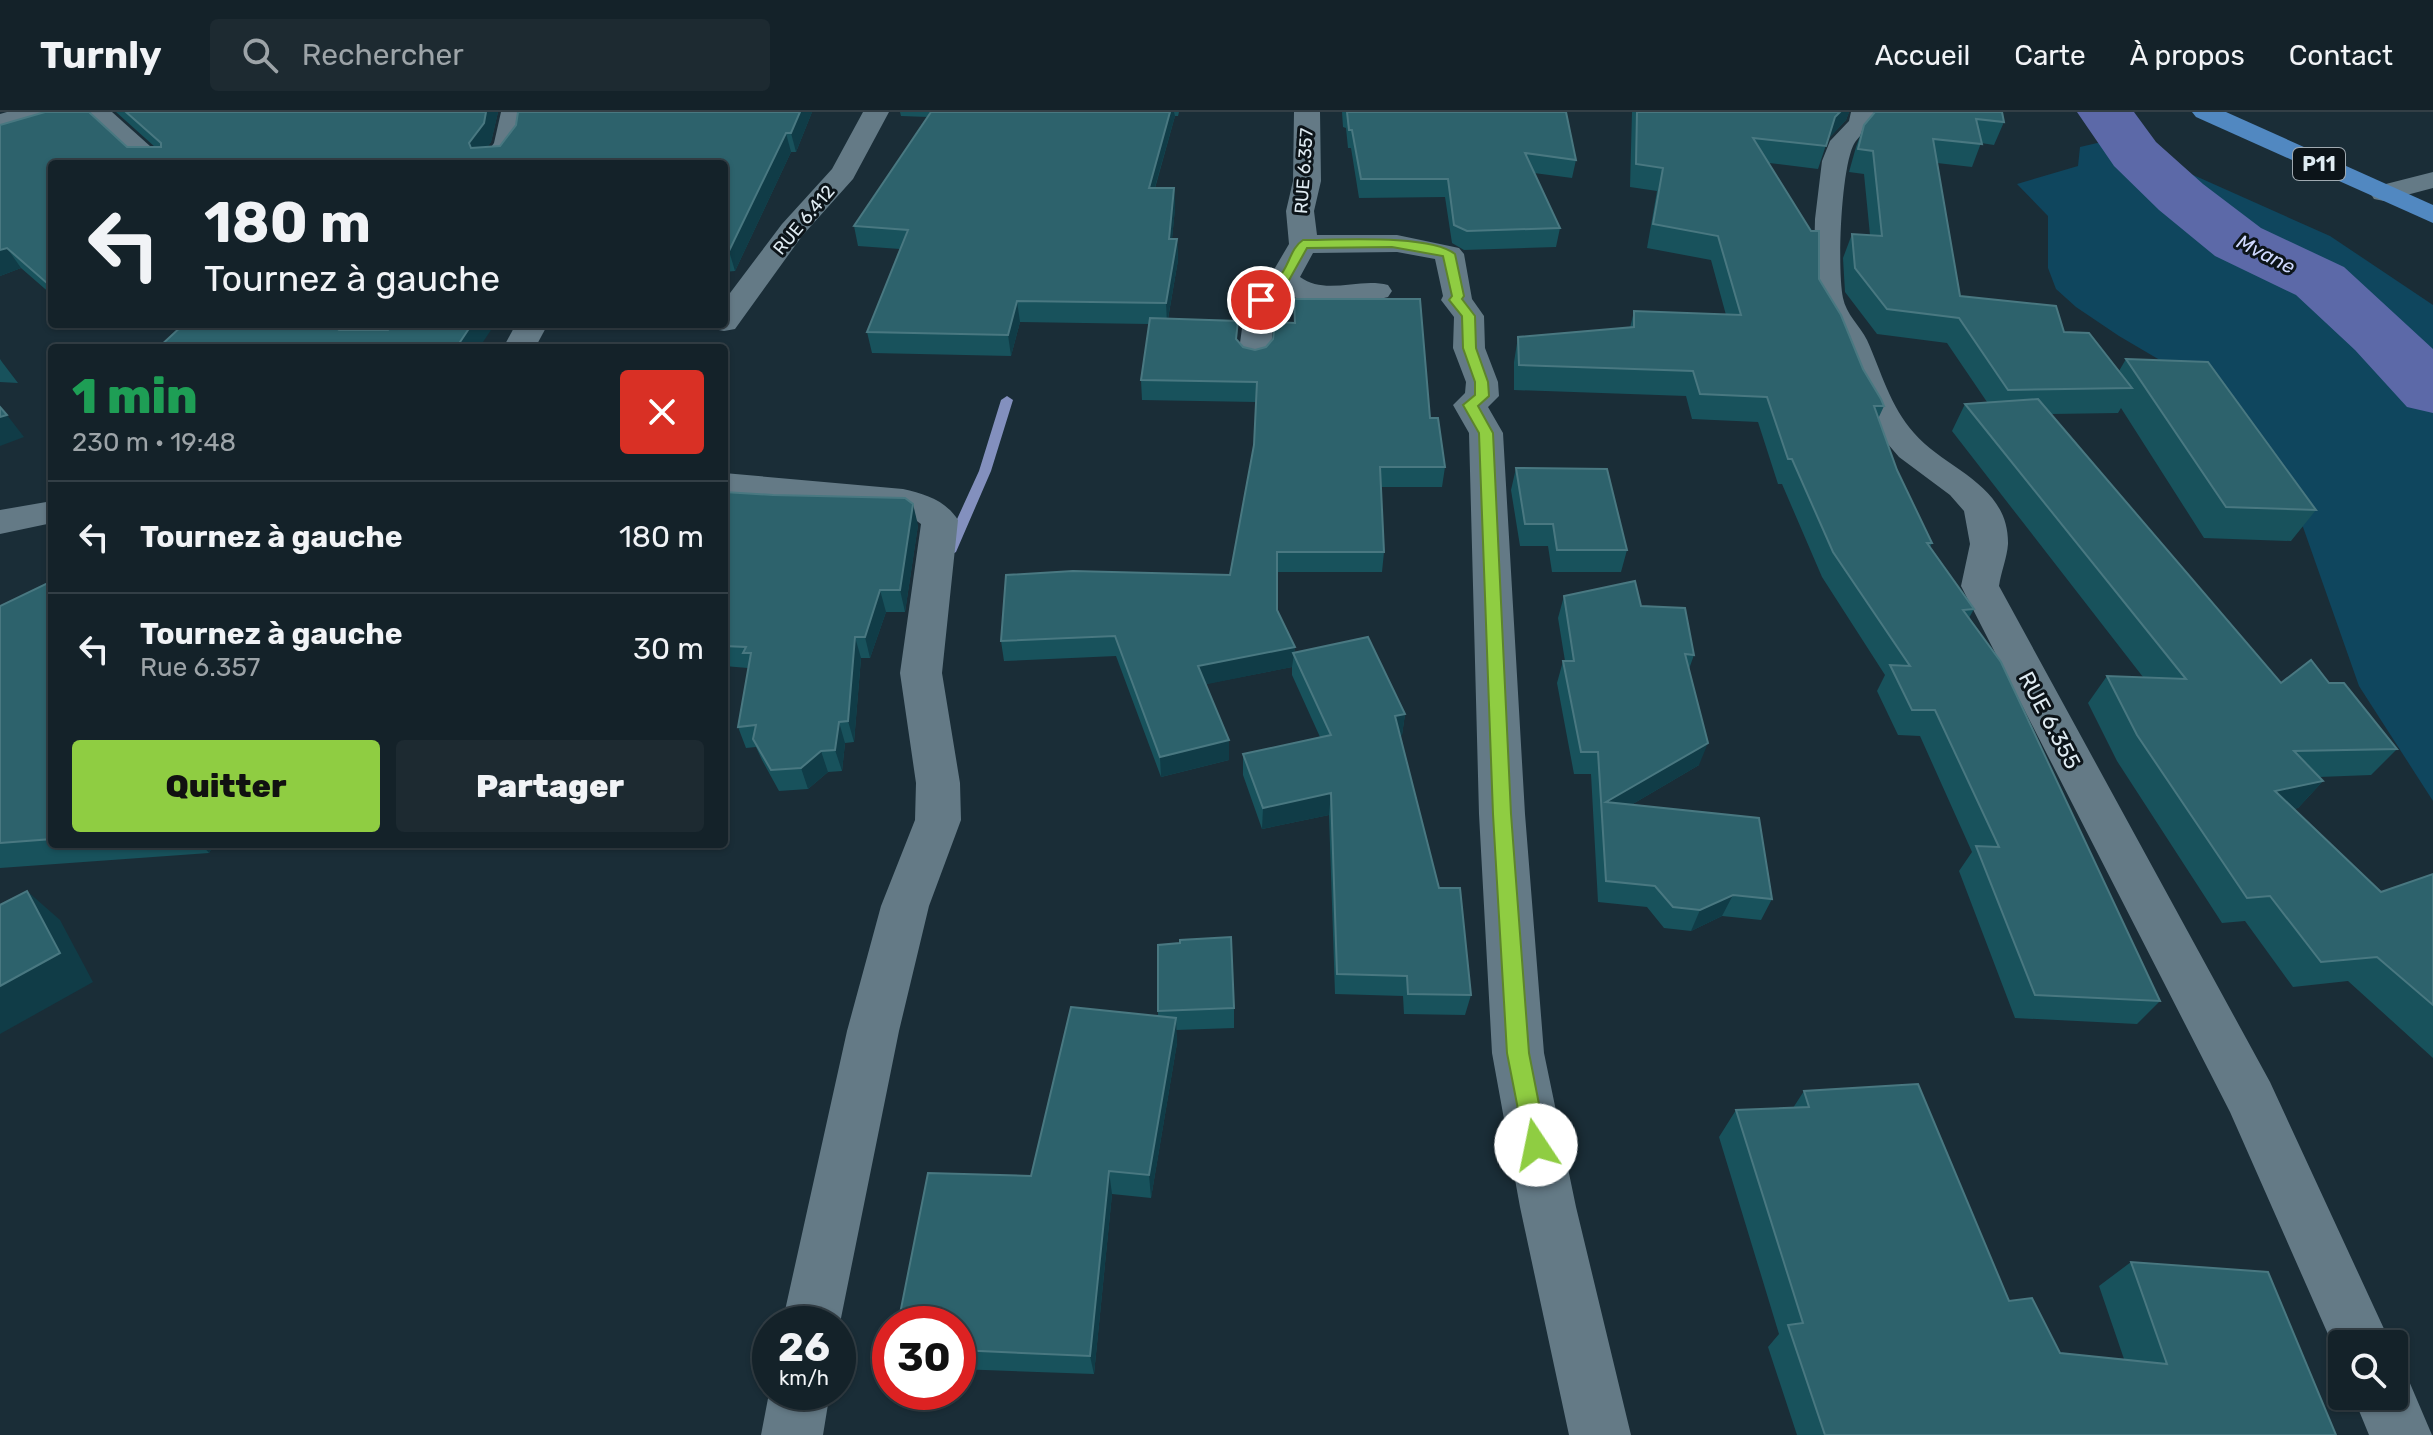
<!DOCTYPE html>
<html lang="fr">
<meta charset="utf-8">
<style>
body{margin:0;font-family:Rubik,sans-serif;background:#1d2a31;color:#f1f3f6;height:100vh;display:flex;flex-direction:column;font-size:30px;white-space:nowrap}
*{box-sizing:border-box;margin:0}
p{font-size:26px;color:#9da4a8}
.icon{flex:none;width:44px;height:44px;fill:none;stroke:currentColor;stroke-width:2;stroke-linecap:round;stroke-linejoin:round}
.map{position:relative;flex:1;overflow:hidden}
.sheet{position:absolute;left:48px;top:232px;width:680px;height:504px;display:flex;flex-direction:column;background:#142229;border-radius:8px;box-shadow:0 2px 6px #0004,0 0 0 2px #333f46}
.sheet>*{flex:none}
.banner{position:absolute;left:48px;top:48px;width:680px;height:168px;border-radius:8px;box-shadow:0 2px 6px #0004,0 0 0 2px #333f46;background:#142229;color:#f1f3f6;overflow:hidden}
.tools{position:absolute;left:2328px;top:1218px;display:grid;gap:16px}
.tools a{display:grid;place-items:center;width:80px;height:80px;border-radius:8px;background:#142229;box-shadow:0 2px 6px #0004,0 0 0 2px #333f46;font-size:40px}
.speed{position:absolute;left:752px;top:1194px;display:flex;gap:16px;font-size:40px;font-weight:700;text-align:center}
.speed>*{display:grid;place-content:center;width:104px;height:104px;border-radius:50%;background:#142229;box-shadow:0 2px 6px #0004,0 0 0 2px #333f46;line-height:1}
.speed small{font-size:20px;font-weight:400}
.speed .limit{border:12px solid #d22;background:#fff;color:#111}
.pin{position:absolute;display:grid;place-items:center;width:68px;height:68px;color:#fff;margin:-34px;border:4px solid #fff;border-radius:50%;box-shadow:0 2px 8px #0007}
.me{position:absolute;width:88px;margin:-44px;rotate:349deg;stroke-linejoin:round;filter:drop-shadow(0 0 6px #0008)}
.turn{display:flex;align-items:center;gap:28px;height:168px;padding:0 24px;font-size:36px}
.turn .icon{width:104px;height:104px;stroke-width:2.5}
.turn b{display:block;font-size:56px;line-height:68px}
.round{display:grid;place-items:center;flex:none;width:84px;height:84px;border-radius:8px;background:#1d2a31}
.headline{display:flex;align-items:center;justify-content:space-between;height:136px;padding:0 24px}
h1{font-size:48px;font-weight:800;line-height:60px;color:#1e9e55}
.cta{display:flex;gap:16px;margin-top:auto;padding:16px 24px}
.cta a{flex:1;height:92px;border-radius:8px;background:#8fcd42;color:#111;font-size:32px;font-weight:800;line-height:92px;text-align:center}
.cta a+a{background:#1d2a31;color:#f1f3f6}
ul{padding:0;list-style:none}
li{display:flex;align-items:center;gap:24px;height:112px;padding:0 24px;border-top:2px solid #333f46}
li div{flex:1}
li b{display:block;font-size:30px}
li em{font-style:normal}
header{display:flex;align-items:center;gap:48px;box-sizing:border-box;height:112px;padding:0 40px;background:#142229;border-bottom:2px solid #333f46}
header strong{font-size:38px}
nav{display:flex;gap:44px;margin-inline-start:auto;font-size:28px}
.search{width:560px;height:72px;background:#1d2a31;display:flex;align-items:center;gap:20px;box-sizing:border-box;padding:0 28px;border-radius:8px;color:#9da4a8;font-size:30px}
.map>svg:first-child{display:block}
.green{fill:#0f465e}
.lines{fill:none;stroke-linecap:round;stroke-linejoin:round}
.stream{fill:#8390be;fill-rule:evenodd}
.river{fill:#5c69a8;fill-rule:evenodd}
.minor{fill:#647a86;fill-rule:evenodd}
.primary{fill:#5188c1;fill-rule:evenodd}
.wall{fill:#18525c}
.shaded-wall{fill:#103c47}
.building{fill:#2d626c;stroke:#497881;stroke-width:2}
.route{fill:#8fcd42;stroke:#5d852b;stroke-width:2}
.labels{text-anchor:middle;stroke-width:6;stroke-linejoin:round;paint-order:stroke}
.far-street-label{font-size:18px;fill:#dfebf2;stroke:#0c1419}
.shield{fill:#0c1419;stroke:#a0aab1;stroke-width:2}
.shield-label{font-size:20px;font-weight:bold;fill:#dfebf2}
.far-water-label{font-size:20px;font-style:italic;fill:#cfd9fe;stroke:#0c1419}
.street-label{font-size:22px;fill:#dfebf2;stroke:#0c1419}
</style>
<header>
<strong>Turnly</strong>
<div class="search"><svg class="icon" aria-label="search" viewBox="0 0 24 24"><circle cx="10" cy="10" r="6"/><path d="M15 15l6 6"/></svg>Rechercher</div>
<nav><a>Accueil</a><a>Carte</a><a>À propos</a><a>Contact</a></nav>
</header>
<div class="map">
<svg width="2433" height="1323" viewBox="0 0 2433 1323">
<rect width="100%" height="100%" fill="#1a2d37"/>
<path class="green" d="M 2136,22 L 2146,38 L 2173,54 L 2330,124 L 2433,193 L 2433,689 L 2359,574 L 2303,415 L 2272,375 L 2221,284 L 2119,224 L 2076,195 L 2056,177 L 2048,156 L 2048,104 L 2017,72 L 2078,54 L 2080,35 Z"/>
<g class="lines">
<path class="stream" d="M 1007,284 L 1013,288 L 991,359 L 956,440 L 949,444 L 944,443 L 942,440 L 979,359 L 1001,288 Z"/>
<path class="river" d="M 2077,0 L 2134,0 L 2156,30 L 2203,72 L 2261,116 L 2344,155 L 2433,237 L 2433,301 L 2407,295 L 2355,238 L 2296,183 L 2215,144 L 2159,98 L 2114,54 Z"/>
<g class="minor">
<path d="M 7,0 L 48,0 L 44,5 L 0,18 L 0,2 Z"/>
<path d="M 84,0 L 112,0 L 170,52 L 141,52 Z"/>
<path d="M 501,0 L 527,0 L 520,31 L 505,52 L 479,52 L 494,31 Z"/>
<path d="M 863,0 L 889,0 L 853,67 L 802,124 L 735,217 L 724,219 L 713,217 L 710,212 L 724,212 L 724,189 L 782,112 L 832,57 Z"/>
<path d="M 1294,0 L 1320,0 L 1321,69 L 1314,99 L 1317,123 L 1397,123 L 1459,136 L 1464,142 L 1472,187 L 1484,204 L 1485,236 L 1498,270 L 1499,284 L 1488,295 L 1503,321 L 1525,702 L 1544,941 L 1576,1095 L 1631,1323 L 1569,1323 L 1520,1095 L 1492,941 L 1479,702 L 1469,321 L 1453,293 L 1465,281 L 1466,270 L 1453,236 L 1454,205 L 1441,188 L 1443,184 L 1435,147 L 1397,140 L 1313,141 L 1300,165 C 1326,184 1359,165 1388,173 L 1392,179 L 1388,185 C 1354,194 1313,196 1282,180 L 1276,188 L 1270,245 L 1265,252 L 1254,255 L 1243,252 L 1238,245 L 1246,188 L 1256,170 L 1272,161 L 1289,132 L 1286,99 L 1293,69 Z"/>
<path d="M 1851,0 L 1877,0 C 1874,17 1859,21 1853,34 C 1841,61 1837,156 1843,186 C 1846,202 1860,214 1867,228 C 1881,259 1890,294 1914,321 C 1946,358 2009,372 2008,432 C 2007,446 2001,460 1999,474 L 2270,970 L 2391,1232 L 2342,1232 L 2342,1254 L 2230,1000 L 1961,474 L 1970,432 L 1964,399 L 1950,383 L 1899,345 L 1881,324 L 1856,281 L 1834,226 L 1813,190 L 1815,107 L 1822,49 L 1830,29 L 1849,9 Z"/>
<path d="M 2433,60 L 2433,76 L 2384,89 L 2374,87 L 2370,81 L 2374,75 Z"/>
<path d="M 322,212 L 358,212 L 386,236 L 350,236 Z"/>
<path d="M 516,212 L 548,212 L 535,236 L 503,236 Z"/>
<path d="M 724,361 L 903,377 C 925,382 945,388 958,408 L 942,561 L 960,671 L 961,708 L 929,794 L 899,919 L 838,1221 L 838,1212 L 782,1212 L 847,919 L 881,794 L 915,708 L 916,671 L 900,561 L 921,412 L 903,399 L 724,383 Z"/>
<path d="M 52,389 L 52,411 L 0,422 L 0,398 Z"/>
<path d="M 2394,1257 L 2406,1262 L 2432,1323 L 2369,1323 L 2353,1284 L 2394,1284 Z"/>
<path d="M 770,1276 L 770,1280 L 830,1280 L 823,1323 L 761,1323 Z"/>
</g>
<path class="primary" d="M 2192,0 L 2226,0 L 2433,93 L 2433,111 L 2196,5 Z"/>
</g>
<g class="wall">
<path d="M 116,0 L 498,0 L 491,30 L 487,35 L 500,34 L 516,13 L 518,0 L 812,0 L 796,40 L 791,40 L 735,159 L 724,160 L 724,52 L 52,52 L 52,183 L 21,156 L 0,164 L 0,13 L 127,35 L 155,35 Z"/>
<path d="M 900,0 L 1179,0 L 1178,4 L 1175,4 L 1155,76 L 1174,76 L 1175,96 L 1172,127 L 1177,127 L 1178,148 L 1168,207 L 1237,229 L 1243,235 L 1255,238 L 1266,235 L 1294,210 L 1294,187 L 1430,306 L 1445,355 L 1442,375 L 1381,375 L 1384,440 L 1382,460 L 1277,460 L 1277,498 L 1295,535 L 1294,541 L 1405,602 L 1402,623 L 1400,624 L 1439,776 L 1471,883 L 1465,903 L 1404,902 L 1403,884 L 1335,882 L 1329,703 L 1262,717 L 1243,663 L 1243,642 L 1320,625 L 1292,563 L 1292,555 L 1205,572 L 1229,628 L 1229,648 L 1161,665 L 1116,544 L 1004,549 L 1001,529 L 1230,463 L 1254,333 L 1256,290 L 1142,288 L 1141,268 L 1149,212 L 1020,210 L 1011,244 L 872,241 L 867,220 L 900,137 L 858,134 L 854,114 L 928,5 L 901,4 Z"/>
<path d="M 1342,0 L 1566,0 L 1576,48 L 1572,66 L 1534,61 L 1560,116 L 1556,135 L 1464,138 L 1452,131 L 1445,85 L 1359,86 L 1351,36 L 1348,36 L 1346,16 L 1343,15 Z"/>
<path d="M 1632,0 L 1849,0 L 1846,8 L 1828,27 L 1818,57 L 1769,51 L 1819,167 L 1863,257 L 1884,294 L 1878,307 L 1897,358 L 1932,431 L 1930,435 L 1974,497 L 1969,506 L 2160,889 L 2137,912 L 2015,906 L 1959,759 L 1972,740 L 1920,624 L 1898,623 L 1877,579 L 1885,563 L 1822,465 L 1782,372 L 1778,372 L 1758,310 L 1692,307 L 1686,284 L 1514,278 L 1514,250 L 1518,225 L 1630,216 L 1634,199 L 1726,203 L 1711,148 L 1647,136 L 1657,79 L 1630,75 Z"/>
<path d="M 2002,0 L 2004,10 L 1994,33 L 1981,31 L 1972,55 L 1937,51 L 1960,184 L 2064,220 L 2119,259 L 2126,247 L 2316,398 L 2291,429 L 2204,426 L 2121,296 L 2118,301 L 2051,302 L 2281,571 L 2329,571 L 2397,637 L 2371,663 L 2319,665 L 2323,669 L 2298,696 L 2293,697 L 2381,780 L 2433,762 L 2433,946 L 2348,869 L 2293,875 L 2245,809 L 2222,811 L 2117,649 L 2088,591 L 2107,564 L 2143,565 L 1952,319 L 1965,292 L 1987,290 L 1947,231 L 1877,222 L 1845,180 L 1843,146 L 1852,122 L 1870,123 L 1864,62 L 1849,60 L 1856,35 L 1864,13 Z"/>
<path d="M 174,212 L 331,212 L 339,218 L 371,218 L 363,212 L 382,212 L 376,218 L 479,236 L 158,236 L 179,217 Z"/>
<path d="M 0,247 L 2,250 L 18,271 L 0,270 Z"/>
<path d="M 1516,356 L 1627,438 L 1621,460 L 1552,460 L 1548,434 L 1520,434 L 1511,378 Z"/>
<path d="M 724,380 L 918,413 L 905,500 L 886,500 L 870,546 L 861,546 L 854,630 L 845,631 L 842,659 L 828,660 L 808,677 L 779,679 L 762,648 L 756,635 L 746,636 L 738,615 L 748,556 L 724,554 Z"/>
<path d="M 52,469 L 52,732 L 214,732 L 209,741 L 0,756 L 0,494 Z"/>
<path d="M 1564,484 L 1641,494 L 1694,543 L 1689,557 L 1699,653 L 1631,693 L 1772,787 L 1761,808 L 1722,804 L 1691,819 L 1664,816 L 1647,795 L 1598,790 L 1591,662 L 1574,662 L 1557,571 L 1563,549 L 1565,549 L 1558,506 Z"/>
<path d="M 1158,833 L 1234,896 L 1234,916 L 1176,918 L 1177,931 L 1151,1086 L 1112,1082 L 1094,1262 L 958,1257 L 958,1212 L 1031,1064 L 1158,904 Z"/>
<path d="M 1804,979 L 2060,1241 L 2124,1247 L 2099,1174 L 2131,1150 L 2336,1323 L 1797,1323 L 1768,1235 L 1779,1222 L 1719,1025 L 1736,998 L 1793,996 Z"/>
</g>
<g class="shaded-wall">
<path d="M 486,0 L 498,0 L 491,30 L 477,50 L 469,31 Z"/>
<path d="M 800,0 L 812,0 L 796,40 L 791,21 Z"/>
<path d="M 1170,0 L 1174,0 L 1175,4 L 1149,96 L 1149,76 Z"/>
<path d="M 1840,0 L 1849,0 L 1846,8 L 1827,28 L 1835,5 Z"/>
<path d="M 786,21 L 791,40 L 735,159 L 729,139 Z"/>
<path d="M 1174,76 L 1175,96 L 1170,147 L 1169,127 Z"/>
<path d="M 1177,127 L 1178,148 L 1167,212 L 1166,191 Z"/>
<path d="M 7,136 L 21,156 L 0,164 L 0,138 Z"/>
<path d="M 1017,189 L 1020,210 L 1011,244 L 1008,223 Z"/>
<path d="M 370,212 L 382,212 L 374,221 Z"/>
<path d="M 472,212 L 495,212 L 479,236 L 460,236 L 458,233 Z"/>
<path d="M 7,303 L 24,325 L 0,334 L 0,305 Z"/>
<path d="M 913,392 L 918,413 L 905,500 L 900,478 Z"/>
<path d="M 880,478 L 886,500 L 870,546 L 865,525 Z"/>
<path d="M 855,525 L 861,546 L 854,630 L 848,609 Z"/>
<path d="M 1295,535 L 1292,555 L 1198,574 L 1198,554 Z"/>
<path d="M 1405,602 L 1402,623 L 1392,626 L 1395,604 Z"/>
<path d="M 839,610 L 845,631 L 842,659 L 835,638 Z"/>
<path d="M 1229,628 L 1229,648 L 1161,665 L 1160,645 Z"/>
<path d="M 1708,631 L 1699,653 L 1602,710 L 1606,690 Z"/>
<path d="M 821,639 L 828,660 L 808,677 L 801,656 Z"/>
<path d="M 2323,669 L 2298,696 L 2250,705 L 2275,679 Z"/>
<path d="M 1331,681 L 1329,703 L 1262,717 L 1263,696 Z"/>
<path d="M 201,732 L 214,732 L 209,741 Z"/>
<path d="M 27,779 L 60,808 L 93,870 L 0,922 L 0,874 Z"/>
<path d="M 1733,783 L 1722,804 L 1691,819 L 1700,798 Z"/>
<path d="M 1176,906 L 1177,931 L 1151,1086 L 1149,1063 Z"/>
<path d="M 1109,1059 L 1112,1082 L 1094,1262 L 1090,1244 Z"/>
</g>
<g class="building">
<path d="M 45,0 L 89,0 L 127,35 L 161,35 L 161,31 L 126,0 L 486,0 L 484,11 L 469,31 L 471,36 L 500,34 L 516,13 L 518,0 L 800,0 L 791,21 L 786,21 L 729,139 L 724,139 L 724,52 L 52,52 L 52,171 L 48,172 L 7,136 L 0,138 L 0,13 Z"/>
<path d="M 931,0 L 1170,0 L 1149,76 L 1174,76 L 1169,127 L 1177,127 L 1166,191 L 1017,189 L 1008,223 L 867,220 L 908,118 L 854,114 Z"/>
<path d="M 1347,0 L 1566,0 L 1576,48 L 1525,41 L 1560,116 L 1467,119 L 1454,113 L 1448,67 L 1361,67 L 1352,18 L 1349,18 Z"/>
<path d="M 1637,0 L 1840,0 L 1835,5 L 1826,34 L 1753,26 L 1811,119 L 1819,119 L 1819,167 L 1841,203 L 1863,257 L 1881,287 L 1884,294 L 1874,294 L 1897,358 L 1932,431 L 1927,431 L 1974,497 L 1963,498 L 2001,550 L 2160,889 L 2035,883 L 1976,734 L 1999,735 L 1935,598 L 1912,598 L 1890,553 L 1910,554 L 1833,440 L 1792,347 L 1788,347 L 1767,285 L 1700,282 L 1693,259 L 1519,253 L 1518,225 L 1634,215 L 1634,199 L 1741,203 L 1718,124 L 1653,112 L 1663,56 L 1636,52 Z"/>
<path d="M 1875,0 L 2002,0 L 2004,10 L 1976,7 L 1982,32 L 1933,27 L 1960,184 L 2056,194 L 2064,220 L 2089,221 L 2132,276 L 2008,278 L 1959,206 L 1887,197 L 1855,156 L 1852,122 L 1882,124 L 1873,39 L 1858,37 L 1864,13 Z"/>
<path d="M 1294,187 L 1420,187 L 1430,306 L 1438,306 L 1445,355 L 1380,355 L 1384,440 L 1277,440 L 1277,498 L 1295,535 L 1198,554 L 1229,628 L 1160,645 L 1115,524 L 1001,529 L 1006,463 L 1073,459 L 1230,463 L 1254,333 L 1257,270 L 1141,268 L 1150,206 L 1238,209 L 1236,227 L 1243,235 L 1255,238 L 1266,235 L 1273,227 L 1275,210 L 1295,211 Z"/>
<path d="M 184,212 L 331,212 L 339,218 L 388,218 L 393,212 L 472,212 L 458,233 L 323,236 L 158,236 Z"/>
<path d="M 2126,247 L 2208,250 L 2316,398 L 2226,395 Z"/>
<path d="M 2038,287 L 2281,571 L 2311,548 L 2329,571 L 2344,571 L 2397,637 L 2294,639 L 2323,669 L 2275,679 L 2381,780 L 2433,762 L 2433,893 L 2377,845 L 2321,850 L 2270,784 L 2247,786 L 2137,623 L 2107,564 L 2186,567 L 1965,292 Z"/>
<path d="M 0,295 L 7,303 L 0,305 Z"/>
<path d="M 1516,356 L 1607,357 L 1627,438 L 1557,438 L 1553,412 L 1525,412 Z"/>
<path d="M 724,380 L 773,383 L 905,386 L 913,392 L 900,478 L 880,478 L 865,525 L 855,525 L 848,609 L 839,610 L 835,638 L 821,639 L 801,656 L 771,658 L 753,627 L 756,613 L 738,615 L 751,541 L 743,541 L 746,535 L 724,534 Z"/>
<path d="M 52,469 L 52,727 L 0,731 L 0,494 Z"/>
<path d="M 1635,469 L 1641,494 L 1685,496 L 1694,543 L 1685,542 L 1708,631 L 1606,690 L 1759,706 L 1772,787 L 1733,783 L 1700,798 L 1673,795 L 1655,774 L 1606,769 L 1598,640 L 1581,640 L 1563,549 L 1574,549 L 1564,484 Z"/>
<path d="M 1368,525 L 1405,602 L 1395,604 L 1439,776 L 1460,776 L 1471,883 L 1408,882 L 1407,864 L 1337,862 L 1331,681 L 1263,696 L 1243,642 L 1331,623 L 1293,541 Z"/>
<path d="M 27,779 L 60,841 L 0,874 L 0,793 Z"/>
<path d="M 1231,825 L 1234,896 L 1158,899 L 1158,833 L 1180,831 L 1180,828 Z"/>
<path d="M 1071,895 L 1176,906 L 1149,1063 L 1109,1059 L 1090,1244 L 958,1238 L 958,1212 L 898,1212 L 928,1061 L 1031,1064 Z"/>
<path d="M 1918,972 L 2009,1189 L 2032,1186 L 2060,1241 L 2167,1252 L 2131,1150 L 2268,1160 L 2336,1323 L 1825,1323 L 1788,1213 L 1803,1211 L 1736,998 L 1809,995 L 1804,979 Z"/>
</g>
<path class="route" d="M 1303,128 C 1338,128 1430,122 1455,142 L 1464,184 L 1462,187 L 1475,204 L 1476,236 L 1488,270 L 1489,284 L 1478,294 L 1493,321 L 1511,702 L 1529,941 L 1547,1033 L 1544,1041 L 1536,1044 L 1528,1041 L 1525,1033 L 1507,941 L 1493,702 L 1479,321 L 1463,293 L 1475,283 L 1475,270 L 1463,236 L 1462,204 L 1449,188 L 1452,184 L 1443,144 L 1392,135 L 1307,136 L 1288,170 L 1272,178 L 1265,190 L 1257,190 L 1255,188 C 1262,174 1267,174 1278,166 C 1289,156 1290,136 1303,128 Z"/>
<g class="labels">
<g class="far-street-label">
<text transform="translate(1304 59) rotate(-86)" y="6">RUE 6.357</text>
<text transform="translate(804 108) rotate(-50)" y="6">RUE 6.412</text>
</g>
<rect class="shield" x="2293" y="36" width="52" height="32" rx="6"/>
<g class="shield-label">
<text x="2319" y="59">P11</text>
</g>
<g class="far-water-label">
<text transform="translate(2266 142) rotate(27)" y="7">Mvane</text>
</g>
<g class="street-label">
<text transform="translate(2050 608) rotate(62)" y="8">RUE 6.355</text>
</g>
</g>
</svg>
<div class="tools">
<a><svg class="icon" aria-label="search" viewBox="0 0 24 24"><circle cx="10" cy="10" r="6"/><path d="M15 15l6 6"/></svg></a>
</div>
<div class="speed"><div>26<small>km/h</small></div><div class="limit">30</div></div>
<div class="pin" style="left:1261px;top:188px;background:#d93025"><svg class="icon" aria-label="arrive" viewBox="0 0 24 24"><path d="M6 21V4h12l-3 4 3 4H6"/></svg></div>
<svg class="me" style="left:1536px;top:1033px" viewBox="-20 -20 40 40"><circle r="19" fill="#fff"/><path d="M0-13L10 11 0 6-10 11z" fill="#8fcd42"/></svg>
<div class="banner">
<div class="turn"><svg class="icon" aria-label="left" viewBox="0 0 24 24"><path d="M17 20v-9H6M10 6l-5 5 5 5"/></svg><div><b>180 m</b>Tournez à gauche</div></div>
</div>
<section class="sheet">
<div class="headline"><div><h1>1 min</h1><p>230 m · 19:48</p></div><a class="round" style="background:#d93025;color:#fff"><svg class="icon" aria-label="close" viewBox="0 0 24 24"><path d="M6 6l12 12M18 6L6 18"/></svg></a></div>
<ul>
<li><svg class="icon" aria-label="left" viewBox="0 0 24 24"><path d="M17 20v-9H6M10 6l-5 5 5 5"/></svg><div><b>Tournez à gauche</b></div><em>180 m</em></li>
<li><svg class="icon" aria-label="left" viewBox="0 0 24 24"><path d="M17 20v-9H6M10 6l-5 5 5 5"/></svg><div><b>Tournez à gauche</b><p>Rue 6.357</p></div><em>30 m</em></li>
</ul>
<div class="cta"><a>Quitter</a><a>Partager</a></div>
</section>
</div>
